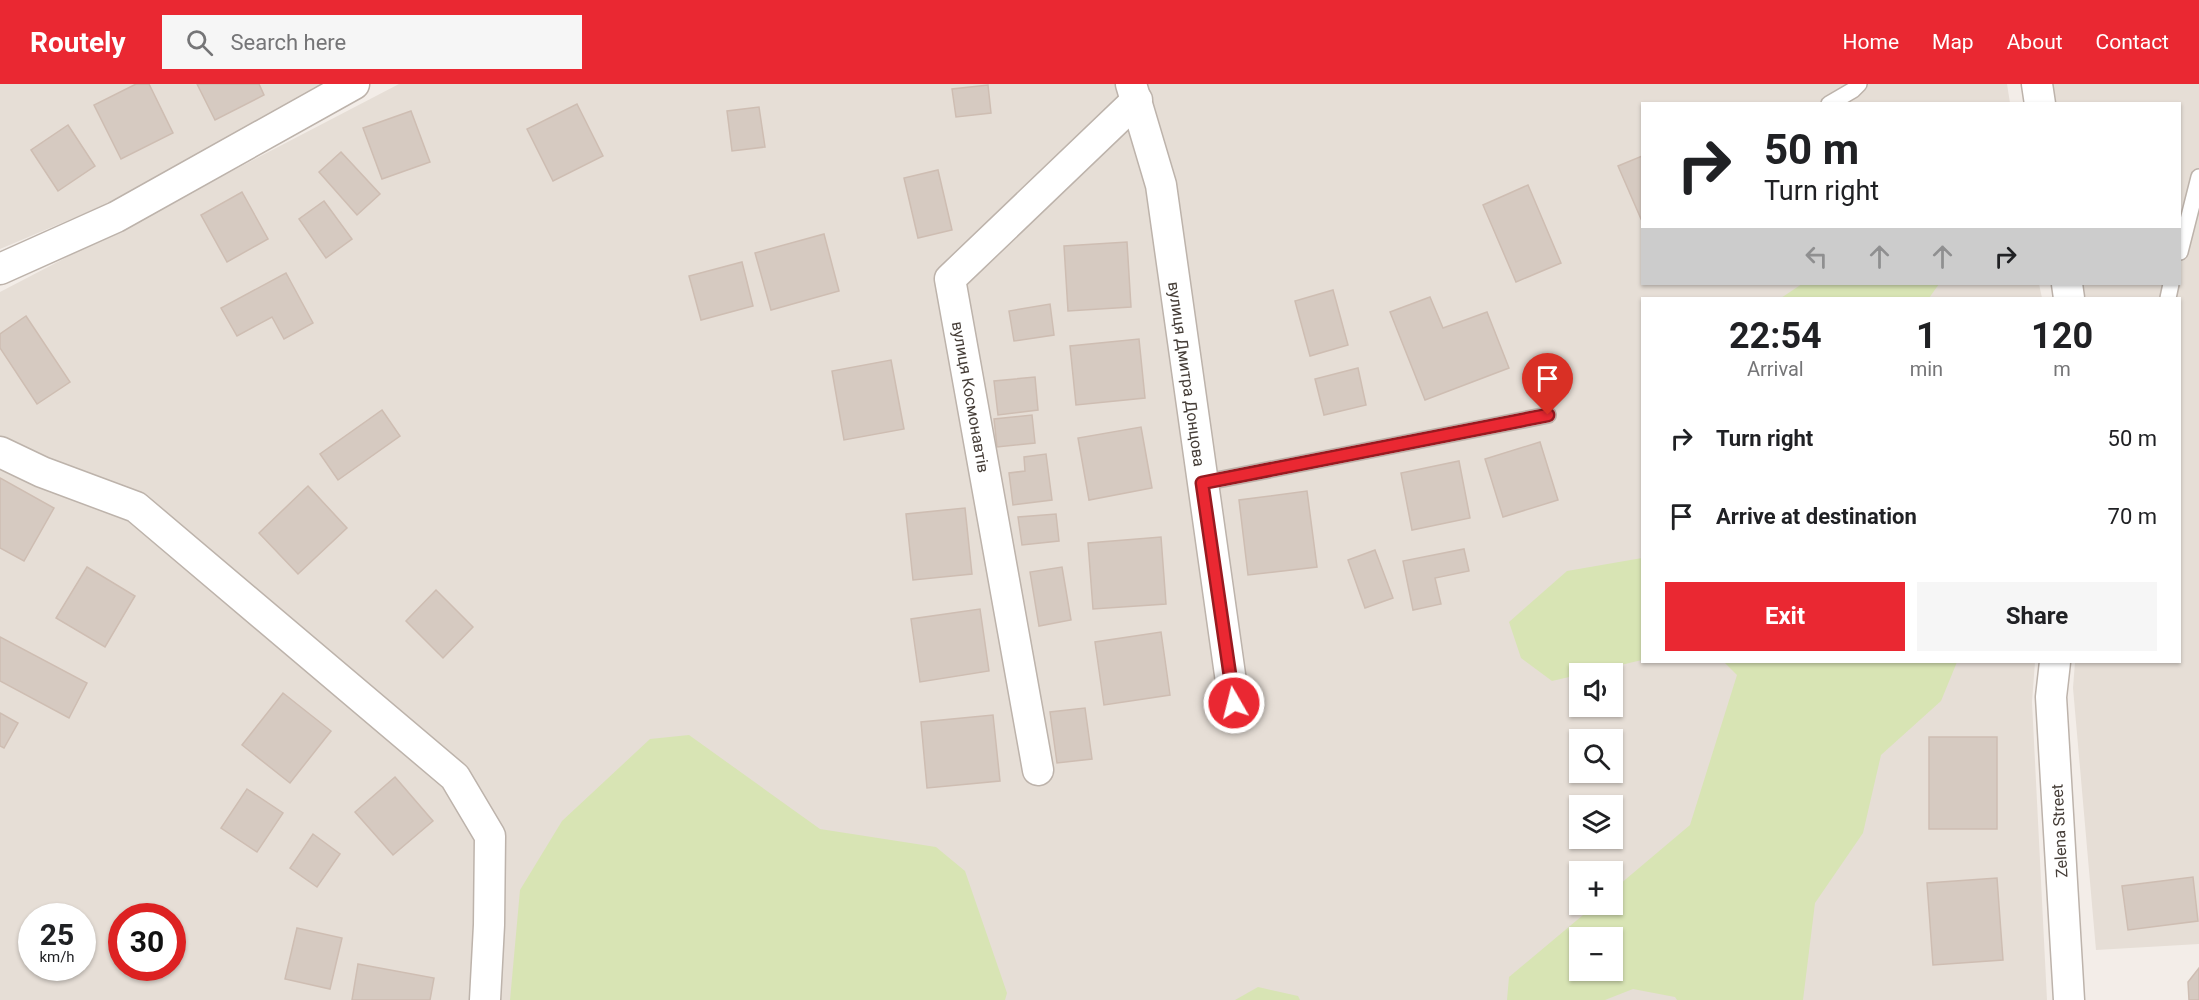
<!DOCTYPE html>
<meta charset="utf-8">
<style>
body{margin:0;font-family:Roboto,sans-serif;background:#f6f6f6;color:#202124;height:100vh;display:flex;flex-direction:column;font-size:22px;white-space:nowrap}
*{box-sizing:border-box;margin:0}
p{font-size:20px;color:#757577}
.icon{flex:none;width:33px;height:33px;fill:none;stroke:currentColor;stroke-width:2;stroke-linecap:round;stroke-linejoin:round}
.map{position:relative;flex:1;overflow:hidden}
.drawer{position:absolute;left:1641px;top:213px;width:540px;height:366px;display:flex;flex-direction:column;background:#fff;border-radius:0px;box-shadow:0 2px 4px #0004}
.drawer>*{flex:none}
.banner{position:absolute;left:1641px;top:18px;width:540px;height:183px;border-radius:0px;box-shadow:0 2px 4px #0004;background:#fff;color:#202124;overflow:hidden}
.tools{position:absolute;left:1569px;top:579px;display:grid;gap:12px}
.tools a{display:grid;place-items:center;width:54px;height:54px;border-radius:0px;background:#fff;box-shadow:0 2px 4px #0004;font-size:30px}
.speed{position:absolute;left:18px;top:819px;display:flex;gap:12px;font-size:30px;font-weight:700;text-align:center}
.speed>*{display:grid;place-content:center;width:78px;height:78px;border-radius:50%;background:#fff;box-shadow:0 2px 4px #0004;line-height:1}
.speed small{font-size:15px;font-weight:400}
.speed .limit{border:9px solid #d22;background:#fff;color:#111}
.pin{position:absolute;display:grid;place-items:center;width:51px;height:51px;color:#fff;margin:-62px -26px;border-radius:50% 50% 50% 0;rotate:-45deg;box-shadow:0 0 6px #0007}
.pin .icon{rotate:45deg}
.me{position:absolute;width:66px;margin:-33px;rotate:352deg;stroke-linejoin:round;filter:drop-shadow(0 0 4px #0008)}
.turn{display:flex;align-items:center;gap:21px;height:126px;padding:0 24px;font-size:27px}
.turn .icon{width:78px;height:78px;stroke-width:2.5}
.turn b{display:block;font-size:42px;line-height:51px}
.lanes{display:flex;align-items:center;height:57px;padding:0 24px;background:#0003;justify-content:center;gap:30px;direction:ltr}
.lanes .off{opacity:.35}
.eta{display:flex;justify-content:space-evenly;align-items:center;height:102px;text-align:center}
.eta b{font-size:36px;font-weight:700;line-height:42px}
.primary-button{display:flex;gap:12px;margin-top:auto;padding:12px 24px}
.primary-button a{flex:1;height:69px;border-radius:0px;background:#ea2832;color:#fff;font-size:24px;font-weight:700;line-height:69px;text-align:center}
.primary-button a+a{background:#f6f6f6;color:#202124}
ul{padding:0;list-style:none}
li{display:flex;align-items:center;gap:18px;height:78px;padding:0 24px}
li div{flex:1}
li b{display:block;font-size:22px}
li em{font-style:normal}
header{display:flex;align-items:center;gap:36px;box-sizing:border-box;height:84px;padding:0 30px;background:#ea2832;color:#fff}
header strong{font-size:28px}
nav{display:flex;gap:33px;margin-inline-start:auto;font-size:21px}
.search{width:420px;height:54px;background:#f6f6f6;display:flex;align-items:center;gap:15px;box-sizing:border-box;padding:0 21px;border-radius:0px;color:#757577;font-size:22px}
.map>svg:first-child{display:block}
.residential{fill:#e6ded6;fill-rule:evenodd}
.green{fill:#d8e4b4;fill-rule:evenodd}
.building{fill:#d6cac1;stroke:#cebdb2;stroke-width:1.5}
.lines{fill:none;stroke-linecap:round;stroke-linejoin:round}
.lane-casing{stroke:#bdb3ab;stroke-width:18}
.street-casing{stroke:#bdb3ab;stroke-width:33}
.lane{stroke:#fff;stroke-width:15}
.street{stroke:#fff;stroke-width:30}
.route-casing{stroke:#981a20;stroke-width:15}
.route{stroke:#ea2832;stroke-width:10}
.labels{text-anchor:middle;stroke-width:4.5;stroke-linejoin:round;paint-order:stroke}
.street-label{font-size:16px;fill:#453d37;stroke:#fff}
</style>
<header>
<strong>Routely</strong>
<div class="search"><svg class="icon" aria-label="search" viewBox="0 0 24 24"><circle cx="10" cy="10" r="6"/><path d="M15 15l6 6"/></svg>Search here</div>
<nav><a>Home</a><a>Map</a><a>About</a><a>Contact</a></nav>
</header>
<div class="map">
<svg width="2199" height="916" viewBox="0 0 2199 916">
<rect width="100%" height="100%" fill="#f3ede8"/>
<g class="residential">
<path d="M 0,0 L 325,0 L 102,122 L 0,165 Z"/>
<path d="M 399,0 L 2007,0 L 2010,19 L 1642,20 L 1642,200 L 2039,200 L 2042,214 L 1642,214 L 1642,578 L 2035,578 L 2032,618 L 2047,916 L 0,916 L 0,208 ZM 1580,590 L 1612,590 L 1612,622 L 1580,622 ZM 1580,656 L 1612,656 L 1612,688 L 1580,688 ZM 1580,722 L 1612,722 L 1612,754 L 1580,754 ZM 1580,788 L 1612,788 L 1612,820 L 1580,820 ZM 32,832 L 82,832 L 82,884 L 32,884 ZM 122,832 L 172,832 L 172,884 L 122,884 ZM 1580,854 L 1612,854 L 1612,886 L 1580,886 Z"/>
<path d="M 2044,0 L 2199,0 L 2199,860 L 2096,866 L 2073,604 L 2075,578 L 2180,578 L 2180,214 L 2084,214 L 2081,200 L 2180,200 L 2180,20 L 2047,19 Z"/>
</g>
<g class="green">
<path d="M 1802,200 L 1939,200 L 1929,214 L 1781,214 Z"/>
<path d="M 1642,474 L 1642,576 L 1552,597 L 1521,574 L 1509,538 L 1567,487 Z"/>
<path d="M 1724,578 L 1957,578 L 1941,617 L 1881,671 L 1863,749 L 1815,819 L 1803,916 L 1677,916 L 1675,913 L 1633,905 L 1605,916 L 1507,916 L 1509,893 L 1595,821 L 1612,820 L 1613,806 L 1690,741 L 1737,591 ZM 1580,854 L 1612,854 L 1612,886 L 1580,886 Z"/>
<path d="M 689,651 L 820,745 L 936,763 L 965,787 L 1007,909 L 1005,916 L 510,916 L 520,806 L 562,737 L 650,655 Z"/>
<path d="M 1258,903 L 1298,912 L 1300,916 L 1235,916 Z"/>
</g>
<g class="building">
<path d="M 136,0 L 149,0 L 173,49 L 121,75 L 94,21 Z"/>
<path d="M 197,0 L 259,0 L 264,11 L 215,36 Z"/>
<path d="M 988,1 L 991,29 L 956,33 L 952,5 Z"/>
<path d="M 577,20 L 603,72 L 553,97 L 527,45 Z"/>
<path d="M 759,23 L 765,63 L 732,67 L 727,27 Z"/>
<path d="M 411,27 L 430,78 L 382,95 L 363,44 Z"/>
<path d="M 68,41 L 95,82 L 58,107 L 31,66 Z"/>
<path d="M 341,68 L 380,110 L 357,131 L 319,88 Z"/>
<path d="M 1642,72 L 1642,134 L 1641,135 L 1618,82 Z"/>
<path d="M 938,86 L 952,146 L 918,154 L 904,94 Z"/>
<path d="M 1528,101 L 1561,179 L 1516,198 L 1483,121 Z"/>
<path d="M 242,108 L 268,155 L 227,178 L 201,131 Z"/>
<path d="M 324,117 L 352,155 L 326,174 L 299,135 Z"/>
<path d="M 824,150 L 839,207 L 771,226 L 755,169 Z"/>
<path d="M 1127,158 L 1131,223 L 1068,227 L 1064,162 Z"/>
<path d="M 742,178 L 753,222 L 701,236 L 689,192 Z"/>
<path d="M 286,189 L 313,239 L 284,255 L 272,233 L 237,252 L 221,224 Z"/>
<path d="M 1333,206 L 1348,261 L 1310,272 L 1295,217 Z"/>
<path d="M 1430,213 L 1443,244 L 1487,228 L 1509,284 L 1425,316 L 1390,228 Z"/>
<path d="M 1050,220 L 1054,251 L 1014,257 L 1009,227 Z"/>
<path d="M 26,232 L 70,298 L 37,320 L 0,264 L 0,250 Z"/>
<path d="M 1139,255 L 1145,314 L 1076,321 L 1070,262 Z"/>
<path d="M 891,276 L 904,345 L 844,356 L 832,287 Z"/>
<path d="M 1358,284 L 1366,321 L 1324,331 L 1315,295 Z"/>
<path d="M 1035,293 L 1038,326 L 998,331 L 994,297 Z"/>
<path d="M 382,326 L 400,352 L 338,396 L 320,370 Z"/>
<path d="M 1032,331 L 1035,359 L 997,363 L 994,335 Z"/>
<path d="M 1141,343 L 1152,404 L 1089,416 L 1078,354 Z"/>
<path d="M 1540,358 L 1558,416 L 1503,433 L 1485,375 Z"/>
<path d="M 1046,370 L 1052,416 L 1013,421 L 1009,389 L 1025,387 L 1024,373 Z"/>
<path d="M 1459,377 L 1470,434 L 1412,446 L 1401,389 Z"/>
<path d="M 0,394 L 54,424 L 24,477 L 0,464 Z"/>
<path d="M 308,402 L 347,444 L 298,490 L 259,449 Z"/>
<path d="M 1307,407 L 1317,483 L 1248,491 L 1239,416 Z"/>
<path d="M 965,424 L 972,490 L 913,496 L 906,430 Z"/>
<path d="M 1056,430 L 1059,457 L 1022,461 L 1018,433 Z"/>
<path d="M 1161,453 L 1166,520 L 1093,525 L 1088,459 Z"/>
<path d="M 1464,465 L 1469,487 L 1435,494 L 1441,520 L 1413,526 L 1403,477 Z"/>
<path d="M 1375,466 L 1393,514 L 1365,524 L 1348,476 Z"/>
<path d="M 87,483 L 135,512 L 105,563 L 56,534 Z"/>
<path d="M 1062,483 L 1071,536 L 1039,542 L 1030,488 Z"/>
<path d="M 436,506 L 473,543 L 443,574 L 406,537 Z"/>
<path d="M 980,525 L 989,587 L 920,598 L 911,535 Z"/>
<path d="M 1161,548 L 1170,611 L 1104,621 L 1095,558 Z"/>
<path d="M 0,553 L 87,599 L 69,634 L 0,597 Z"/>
<path d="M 283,609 L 331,647 L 290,699 L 242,661 Z"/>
<path d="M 1085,624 L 1092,675 L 1057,679 L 1050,628 Z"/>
<path d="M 0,629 L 18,639 L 4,664 L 0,662 Z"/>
<path d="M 993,631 L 1000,697 L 927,704 L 921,638 Z"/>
<rect x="1929" y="653" width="68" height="92"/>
<path d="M 395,693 L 433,737 L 393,771 L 355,728 Z"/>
<path d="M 247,705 L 283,729 L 257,768 L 221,744 Z"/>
<path d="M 313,750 L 340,770 L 317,803 L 290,784 Z"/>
<path d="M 2193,793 L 2198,837 L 2128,846 L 2122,802 Z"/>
<path d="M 1997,794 L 2003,876 L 1933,881 L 1927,799 Z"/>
<path d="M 297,844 L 342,854 L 330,905 L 285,895 Z"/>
<path d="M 358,880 L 434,894 L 430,916 L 352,916 Z"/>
<path d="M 2199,884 L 2199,916 L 2189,916 L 2188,898 Z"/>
</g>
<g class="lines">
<g class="lane-casing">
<g id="lane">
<path d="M 1829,20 L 1853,6 L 1859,0"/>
<path d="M 2180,168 L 2199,93"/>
<path d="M 2168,214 L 2171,200"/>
<path d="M 1202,399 L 1548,331"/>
</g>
</g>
<g class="street-casing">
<g id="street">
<path d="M 1131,0 L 1161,101 L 1234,619"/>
<path d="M 2037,0 L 2040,20"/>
<path d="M 0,185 L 116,133 L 354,0"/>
<path d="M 2067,200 L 2069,214"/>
<path d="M 0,368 L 42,388 L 136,423 L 455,693 L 490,752 L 489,841 L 485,916"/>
<path d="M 2055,578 L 2051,613 L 2069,916"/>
<path d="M 1038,686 L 950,195 L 1137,16"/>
</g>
</g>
<use href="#lane" class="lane"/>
<use href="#street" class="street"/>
</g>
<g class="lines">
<g class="route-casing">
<path id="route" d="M 1234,619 L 1202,399 L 1548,331"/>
</g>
<use href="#route" class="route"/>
</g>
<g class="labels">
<g class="street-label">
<text transform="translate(1187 290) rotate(82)" y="6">вулиця Дмитра Донцова</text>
<text transform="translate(971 313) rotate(80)" y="6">вулиця Космонавтів</text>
<text transform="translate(2059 747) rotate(-93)" y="6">Zelena Street</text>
</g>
</g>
</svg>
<div class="tools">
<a><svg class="icon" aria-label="sound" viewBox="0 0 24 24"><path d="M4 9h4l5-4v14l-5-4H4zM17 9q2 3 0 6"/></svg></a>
<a><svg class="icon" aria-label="search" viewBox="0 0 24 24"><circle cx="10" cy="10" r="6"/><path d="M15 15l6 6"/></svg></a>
<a><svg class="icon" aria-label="layers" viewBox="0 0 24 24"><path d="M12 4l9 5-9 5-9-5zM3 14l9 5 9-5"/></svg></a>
<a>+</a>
<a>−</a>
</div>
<div class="speed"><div>25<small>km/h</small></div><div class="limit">30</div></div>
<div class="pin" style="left:1548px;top:331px;background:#d93025"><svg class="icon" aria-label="arrive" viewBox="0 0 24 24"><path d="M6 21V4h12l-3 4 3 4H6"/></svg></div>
<svg class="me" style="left:1234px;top:619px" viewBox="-20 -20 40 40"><circle r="17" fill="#ea2832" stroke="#fff" stroke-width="3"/><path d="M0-11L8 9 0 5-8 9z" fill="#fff"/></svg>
<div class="banner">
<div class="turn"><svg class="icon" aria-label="right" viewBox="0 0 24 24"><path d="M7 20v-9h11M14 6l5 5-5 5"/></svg><div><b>50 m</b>Turn right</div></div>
<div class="lanes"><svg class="icon off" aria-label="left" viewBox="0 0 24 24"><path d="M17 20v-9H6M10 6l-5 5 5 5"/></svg><svg class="icon off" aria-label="ahead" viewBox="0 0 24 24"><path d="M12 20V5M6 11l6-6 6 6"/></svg><svg class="icon off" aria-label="ahead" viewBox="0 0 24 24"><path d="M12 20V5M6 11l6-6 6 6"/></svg><svg class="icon" aria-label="right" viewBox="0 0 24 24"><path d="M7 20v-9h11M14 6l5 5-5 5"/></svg></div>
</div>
<section class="drawer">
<div class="eta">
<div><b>22:54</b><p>Arrival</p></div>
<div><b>1</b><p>min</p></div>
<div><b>120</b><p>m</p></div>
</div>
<ul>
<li><svg class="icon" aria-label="right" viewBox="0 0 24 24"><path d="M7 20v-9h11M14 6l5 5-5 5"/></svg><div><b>Turn right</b></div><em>50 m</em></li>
<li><svg class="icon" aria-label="arrive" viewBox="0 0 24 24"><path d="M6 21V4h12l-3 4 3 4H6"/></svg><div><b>Arrive at destination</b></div><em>70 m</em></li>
</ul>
<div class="primary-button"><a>Exit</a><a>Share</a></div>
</section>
</div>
